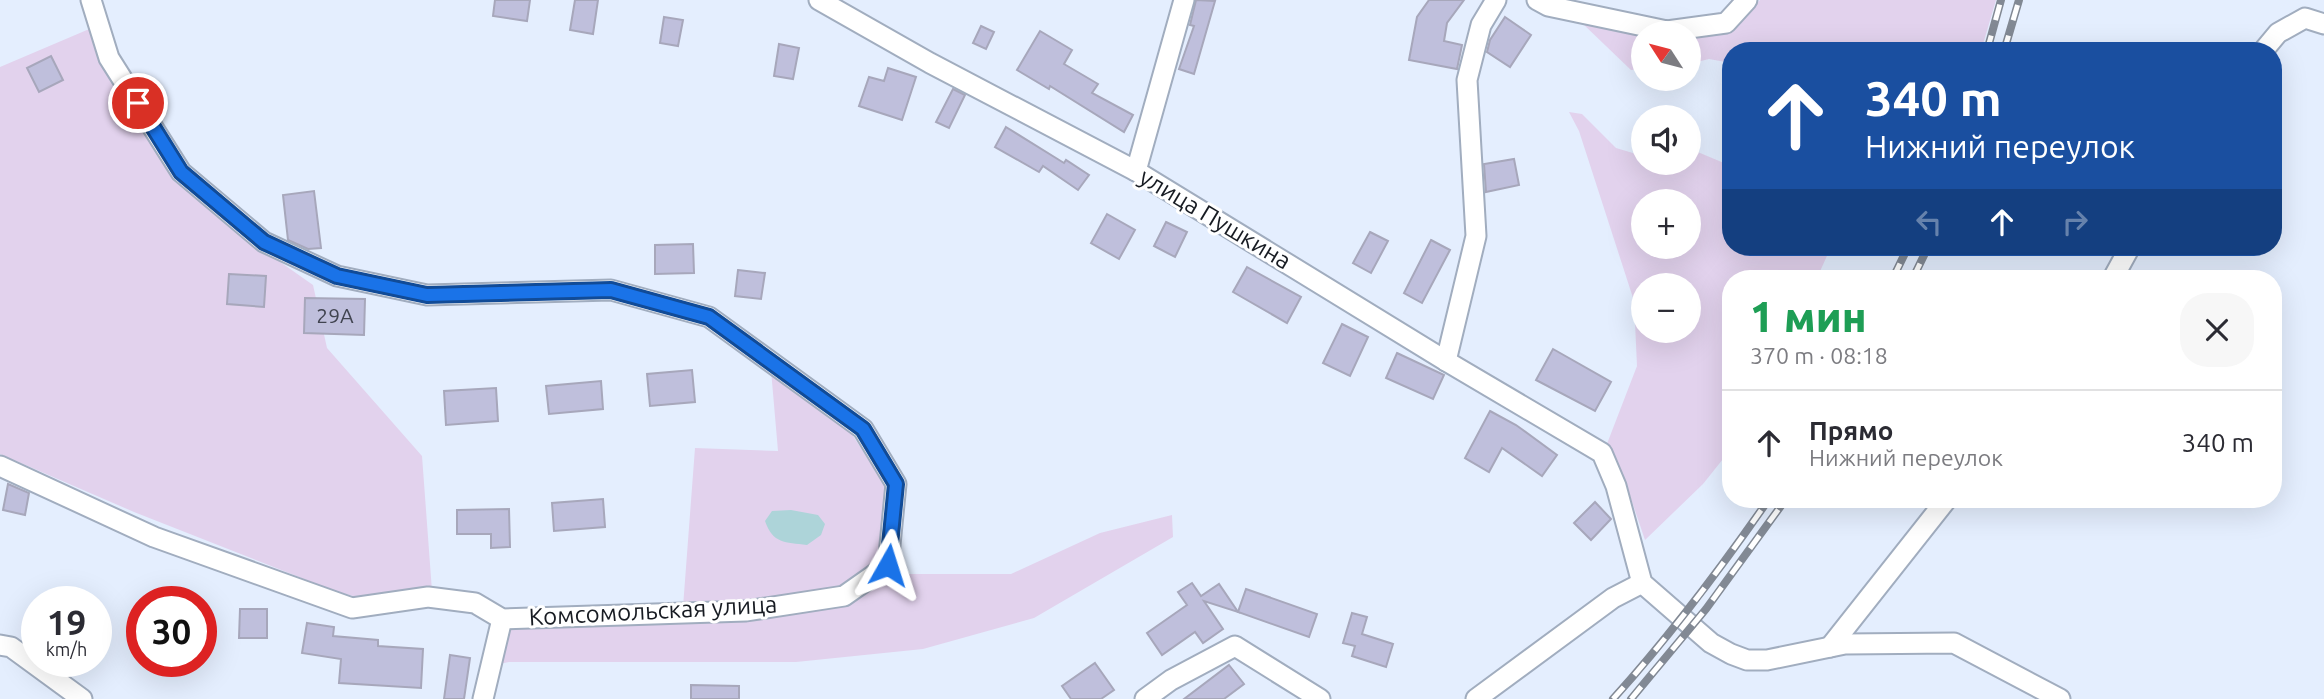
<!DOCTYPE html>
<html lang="ru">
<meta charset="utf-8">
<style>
body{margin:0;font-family:Ubuntu,sans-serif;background:#f7f7f7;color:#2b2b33;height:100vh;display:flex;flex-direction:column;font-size:26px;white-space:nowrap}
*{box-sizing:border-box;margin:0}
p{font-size:23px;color:#7c7c81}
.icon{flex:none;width:38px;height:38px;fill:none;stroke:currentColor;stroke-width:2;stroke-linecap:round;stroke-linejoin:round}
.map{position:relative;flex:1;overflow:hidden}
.drawer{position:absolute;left:1722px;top:270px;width:560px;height:238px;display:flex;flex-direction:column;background:#fff;border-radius:28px;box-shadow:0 7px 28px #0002}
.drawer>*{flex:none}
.hud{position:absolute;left:1722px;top:42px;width:560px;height:214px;border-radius:28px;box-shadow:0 7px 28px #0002;background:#1a4fa0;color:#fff;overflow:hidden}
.needle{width:46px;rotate:306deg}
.controls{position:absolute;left:1631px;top:21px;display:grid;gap:14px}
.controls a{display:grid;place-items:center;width:70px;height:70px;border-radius:50%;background:#fff;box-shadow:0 7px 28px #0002;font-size:35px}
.speed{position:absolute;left:21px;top:586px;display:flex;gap:14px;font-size:35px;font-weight:700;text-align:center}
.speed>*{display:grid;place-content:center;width:91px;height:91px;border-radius:50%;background:#fff;box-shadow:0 7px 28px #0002;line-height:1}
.speed small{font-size:18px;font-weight:400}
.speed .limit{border:10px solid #d22;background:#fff;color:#111}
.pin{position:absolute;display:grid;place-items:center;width:60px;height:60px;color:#fff;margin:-30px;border:4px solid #fff;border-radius:50%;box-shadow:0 2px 7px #0007}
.me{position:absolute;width:77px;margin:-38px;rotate:6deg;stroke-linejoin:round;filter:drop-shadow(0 0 5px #0008)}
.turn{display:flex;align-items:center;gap:24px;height:147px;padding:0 28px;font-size:32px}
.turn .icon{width:91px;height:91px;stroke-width:2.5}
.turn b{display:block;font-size:49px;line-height:60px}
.lanes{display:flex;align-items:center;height:66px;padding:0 28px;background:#0003;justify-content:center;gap:35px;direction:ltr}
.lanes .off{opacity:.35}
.round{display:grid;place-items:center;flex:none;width:74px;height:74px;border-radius:28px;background:#f7f7f7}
.head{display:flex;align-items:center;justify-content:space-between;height:119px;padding:0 28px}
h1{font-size:42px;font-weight:800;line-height:52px;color:#1e9e55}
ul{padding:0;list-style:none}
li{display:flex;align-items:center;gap:21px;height:105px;padding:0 28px;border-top:2px solid #e1e1e2}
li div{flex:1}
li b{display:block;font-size:26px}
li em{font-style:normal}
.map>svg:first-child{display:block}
.green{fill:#e2d2ed;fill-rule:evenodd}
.water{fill:#add4d9}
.building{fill:#bfbfdc;stroke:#a7a7bb;stroke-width:2}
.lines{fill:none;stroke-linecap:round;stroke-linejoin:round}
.minor-casing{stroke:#a1adbf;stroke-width:23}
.minor{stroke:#fff;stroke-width:19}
.rail-casing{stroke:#828994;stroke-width:8}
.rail{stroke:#fff;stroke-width:5;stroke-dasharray:16;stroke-linecap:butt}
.route-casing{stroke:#114b97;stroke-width:18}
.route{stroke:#1a73e8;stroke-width:12}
.labels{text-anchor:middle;stroke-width:6;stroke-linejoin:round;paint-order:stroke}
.number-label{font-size:21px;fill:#414450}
.street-label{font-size:24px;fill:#171b22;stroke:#fff}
</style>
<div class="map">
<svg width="2324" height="699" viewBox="0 0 2324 699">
<rect width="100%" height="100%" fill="#e4eefe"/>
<g class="green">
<path d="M 1760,0 L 1996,0 L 1981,51 L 1731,51 L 1731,63 L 1709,59 L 1689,64 L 1689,37 L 1726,32 Z"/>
<path d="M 1581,22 L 1643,33 L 1643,69 L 1631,70 Z"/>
<path d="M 94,27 L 102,61 L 171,176 L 256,245 L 313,285 L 327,348 L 422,456 L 432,591 L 360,598 L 332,590 L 134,512 L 0,454 L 0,67 Z"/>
<path d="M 1569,112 L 1582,114 L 1616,148 L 1643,156 L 1643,163 L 1689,163 L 1689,151 L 1693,150 L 1731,166 L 1731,247 L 1831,247 L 1817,278 L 1731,278 L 1731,449 L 1703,484 L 1645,540 L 1624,478 L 1605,449 L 1637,366 L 1634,301 L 1579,131 ZM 1643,201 L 1689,201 L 1689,247 L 1643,247 ZM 1643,285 L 1689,285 L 1689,331 L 1643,331 Z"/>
<path d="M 771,370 L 851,433 L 886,486 L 882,556 L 842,591 L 746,605 L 683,607 L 695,448 L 778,451 Z"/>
<path d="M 1172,515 L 1173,537 L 1034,618 L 923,649 L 796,662 L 509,662 L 499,664 L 507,625 L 849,599 L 901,574 L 1011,574 L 1100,533 Z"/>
</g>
<path class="water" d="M 791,510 L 818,515 L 825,524 L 821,535 L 807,545 C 785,542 773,544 765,521 L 772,511 Z"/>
<g class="building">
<path d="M 495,0 L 530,0 L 527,21 L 493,16 Z"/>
<path d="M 575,0 L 598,0 L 593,34 L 570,30 Z"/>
<path d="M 1196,0 L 1215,1 L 1194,74 L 1179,69 L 1194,26 L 1190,25 Z"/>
<path d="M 1429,0 L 1464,0 L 1447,23 L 1444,41 L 1462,45 L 1457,69 L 1409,60 L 1417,17 Z"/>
<path d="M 664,17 L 683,20 L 678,46 L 660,43 Z"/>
<path d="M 1505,17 L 1531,35 L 1510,67 L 1487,52 L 1490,40 Z"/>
<path d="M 981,26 L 994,32 L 986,49 L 973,43 Z"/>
<path d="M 1040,31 L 1072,50 L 1064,64 L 1098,84 L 1092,93 L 1133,115 L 1124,132 L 1050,86 L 1049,89 L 1017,70 Z"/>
<path d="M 779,44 L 799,48 L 793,79 L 774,76 Z"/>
<path d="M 51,56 L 63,80 L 39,92 L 27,68 Z"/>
<path d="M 888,68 L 916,77 L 902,120 L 859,106 L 869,77 L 884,81 Z"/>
<path d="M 953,89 L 965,95 L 949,128 L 936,122 Z"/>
<path d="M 1006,127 L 1064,163 L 1066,160 L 1089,175 L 1078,190 L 1043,166 L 1039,172 L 995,147 Z"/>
<path d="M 1514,159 L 1519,185 L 1486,192 L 1484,164 Z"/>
<path d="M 314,191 L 321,248 L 308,249 L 288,240 L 283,195 Z"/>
<path d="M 1107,214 L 1135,230 L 1119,259 L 1091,243 Z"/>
<path d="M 1166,222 L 1187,232 L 1175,257 L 1154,246 Z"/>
<path d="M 1370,232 L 1388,241 L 1371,273 L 1353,263 Z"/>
<path d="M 1431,240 L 1450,250 L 1422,303 L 1404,293 Z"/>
<path d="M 693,244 L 694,273 L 655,274 L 655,245 Z"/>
<path d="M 1247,267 L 1301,297 L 1287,323 L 1233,292 Z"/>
<path d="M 738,270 L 765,273 L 761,299 L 735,296 Z"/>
<path d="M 229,274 L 266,276 L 264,307 L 227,304 Z"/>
<path d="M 305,298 L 365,299 L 364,335 L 304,333 Z"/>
<path d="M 1342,324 L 1368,337 L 1350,376 L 1323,363 Z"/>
<path d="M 1553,349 L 1611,382 L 1595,411 L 1536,380 Z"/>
<path d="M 1397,353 L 1444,375 L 1433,399 L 1386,378 Z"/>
<path d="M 692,370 L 695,402 L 650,406 L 647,374 Z"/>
<path d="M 601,381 L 603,409 L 549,414 L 546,386 Z"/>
<path d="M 496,388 L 498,421 L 446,425 L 444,391 Z"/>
<path d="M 1490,411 L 1516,425 L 1557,455 L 1542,476 L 1502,448 L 1489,472 L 1465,458 Z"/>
<path d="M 8,484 L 29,493 L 25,515 L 3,510 Z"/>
<path d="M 603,499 L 605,527 L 554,531 L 552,503 Z"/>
<path d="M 1595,502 L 1611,519 L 1591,540 L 1574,523 Z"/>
<path d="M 509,509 L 510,547 L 491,548 L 491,534 L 457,534 L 457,510 Z"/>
<path d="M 1192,583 L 1201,596 L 1219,584 L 1238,612 L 1204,601 L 1223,629 L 1203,643 L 1195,632 L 1162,655 L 1147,633 L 1187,605 L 1178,592 Z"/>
<path d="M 1246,589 L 1317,614 L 1309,637 L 1238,612 Z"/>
<path d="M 240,609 L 267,609 L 267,638 L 239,638 Z"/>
<path d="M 1352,613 L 1367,617 L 1362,634 L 1393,644 L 1386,667 L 1352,656 L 1355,646 L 1343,643 Z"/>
<path d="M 307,623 L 334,627 L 333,636 L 378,640 L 378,646 L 423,649 L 421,688 L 339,683 L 341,659 L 302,653 Z"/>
<path d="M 450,655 L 470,658 L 464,699 L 444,699 Z"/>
<path d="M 1095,663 L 1114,690 L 1101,699 L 1071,699 L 1062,686 Z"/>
<path d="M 1229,665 L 1244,684 L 1224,699 L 1184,699 Z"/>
<path d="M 691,685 L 739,686 L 739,699 L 691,699 Z"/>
</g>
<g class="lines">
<g class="minor-casing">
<g id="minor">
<path d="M 819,0 L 930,63 L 1136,171 L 1446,361 L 1602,453 L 1616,486 L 1642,583 L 1711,643 L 1731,654 L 1747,660 L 1767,660 L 1845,644 L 1954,643 L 2060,699"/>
<path d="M 1537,0 L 1548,6 L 1667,31 L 1726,23 L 1747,0"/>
<path d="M 2263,51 L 2278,33 L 2305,18 L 2324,24"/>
<path d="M 1136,171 L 1184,0"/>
<path d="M 2113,278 L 2130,247"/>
<path d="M 1446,361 L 1476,236 L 1467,80 L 1481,25 L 1496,0"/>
<path d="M 0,466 L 154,537 L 352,608 L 428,597 L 475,603 L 502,619 L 746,611 L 844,596 L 888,565 L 896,484 L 863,429 L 709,317 L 611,290 L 427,295 L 337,276 L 264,242 L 181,172 L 109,58 L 91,0"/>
<path d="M 0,645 L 11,647 L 82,699"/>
<path d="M 1830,647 L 1947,499"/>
<path d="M 483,699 L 502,619"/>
<path d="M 1145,699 L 1171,680 L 1235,646 L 1320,699"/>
<path d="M 1476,699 L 1613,598 L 1642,583"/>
</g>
</g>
<use href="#minor" class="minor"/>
<g class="rail-casing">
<g id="rail">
<path d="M 1987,51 L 2001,0"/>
<path d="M 2004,51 L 2019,0"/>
<path d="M 1893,278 L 1908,247"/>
<path d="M 1913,278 L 1928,247"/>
<path d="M 1613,699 C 1670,636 1721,568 1769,499"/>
<path d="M 1631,699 L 1706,609 L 1786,499"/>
</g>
</g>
<use href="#rail" class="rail"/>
</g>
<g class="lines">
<g class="route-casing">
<path id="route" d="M 138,103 L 181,172 L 264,242 L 337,276 L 427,295 L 611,290 L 709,317 L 863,429 L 896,484 L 888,565"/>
</g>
<use href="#route" class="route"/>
</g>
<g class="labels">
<g class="number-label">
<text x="335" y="323">29А</text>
</g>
<g class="street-label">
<text transform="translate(1215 219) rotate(31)" y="8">улица Пушкина</text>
<text transform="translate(653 611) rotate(-3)" y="8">Комсомольская улица</text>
</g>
</g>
</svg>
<div class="controls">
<a><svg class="needle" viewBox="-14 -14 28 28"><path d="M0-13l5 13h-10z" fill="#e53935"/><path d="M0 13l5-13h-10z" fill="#7c7c81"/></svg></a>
<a><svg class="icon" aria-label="sound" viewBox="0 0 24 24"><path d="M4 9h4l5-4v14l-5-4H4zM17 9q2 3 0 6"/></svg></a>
<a>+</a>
<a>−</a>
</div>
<div class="speed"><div>19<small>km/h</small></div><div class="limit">30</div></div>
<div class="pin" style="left:138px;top:103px;background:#d93025"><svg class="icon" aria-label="arrive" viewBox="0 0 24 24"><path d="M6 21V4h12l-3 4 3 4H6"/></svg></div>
<svg class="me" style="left:888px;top:565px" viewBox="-20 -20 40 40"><path d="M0-17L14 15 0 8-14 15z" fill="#1a73e8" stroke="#fff" stroke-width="4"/></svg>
<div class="hud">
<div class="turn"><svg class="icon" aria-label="ahead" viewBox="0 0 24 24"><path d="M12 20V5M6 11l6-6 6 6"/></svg><div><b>340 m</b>Нижний переулок</div></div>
<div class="lanes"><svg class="icon off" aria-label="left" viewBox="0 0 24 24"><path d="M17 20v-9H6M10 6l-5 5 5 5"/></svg><svg class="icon" aria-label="ahead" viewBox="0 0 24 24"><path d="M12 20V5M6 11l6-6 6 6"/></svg><svg class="icon off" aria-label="right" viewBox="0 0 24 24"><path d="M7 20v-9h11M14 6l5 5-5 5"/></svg></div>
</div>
<section class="drawer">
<div class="head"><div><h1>1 мин</h1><p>370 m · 08:18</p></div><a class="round"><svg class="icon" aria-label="close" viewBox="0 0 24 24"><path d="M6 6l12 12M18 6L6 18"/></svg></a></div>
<ul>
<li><svg class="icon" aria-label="ahead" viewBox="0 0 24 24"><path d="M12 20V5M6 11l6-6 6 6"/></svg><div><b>Прямо</b><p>Нижний переулок</p></div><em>340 m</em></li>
</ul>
</section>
</div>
